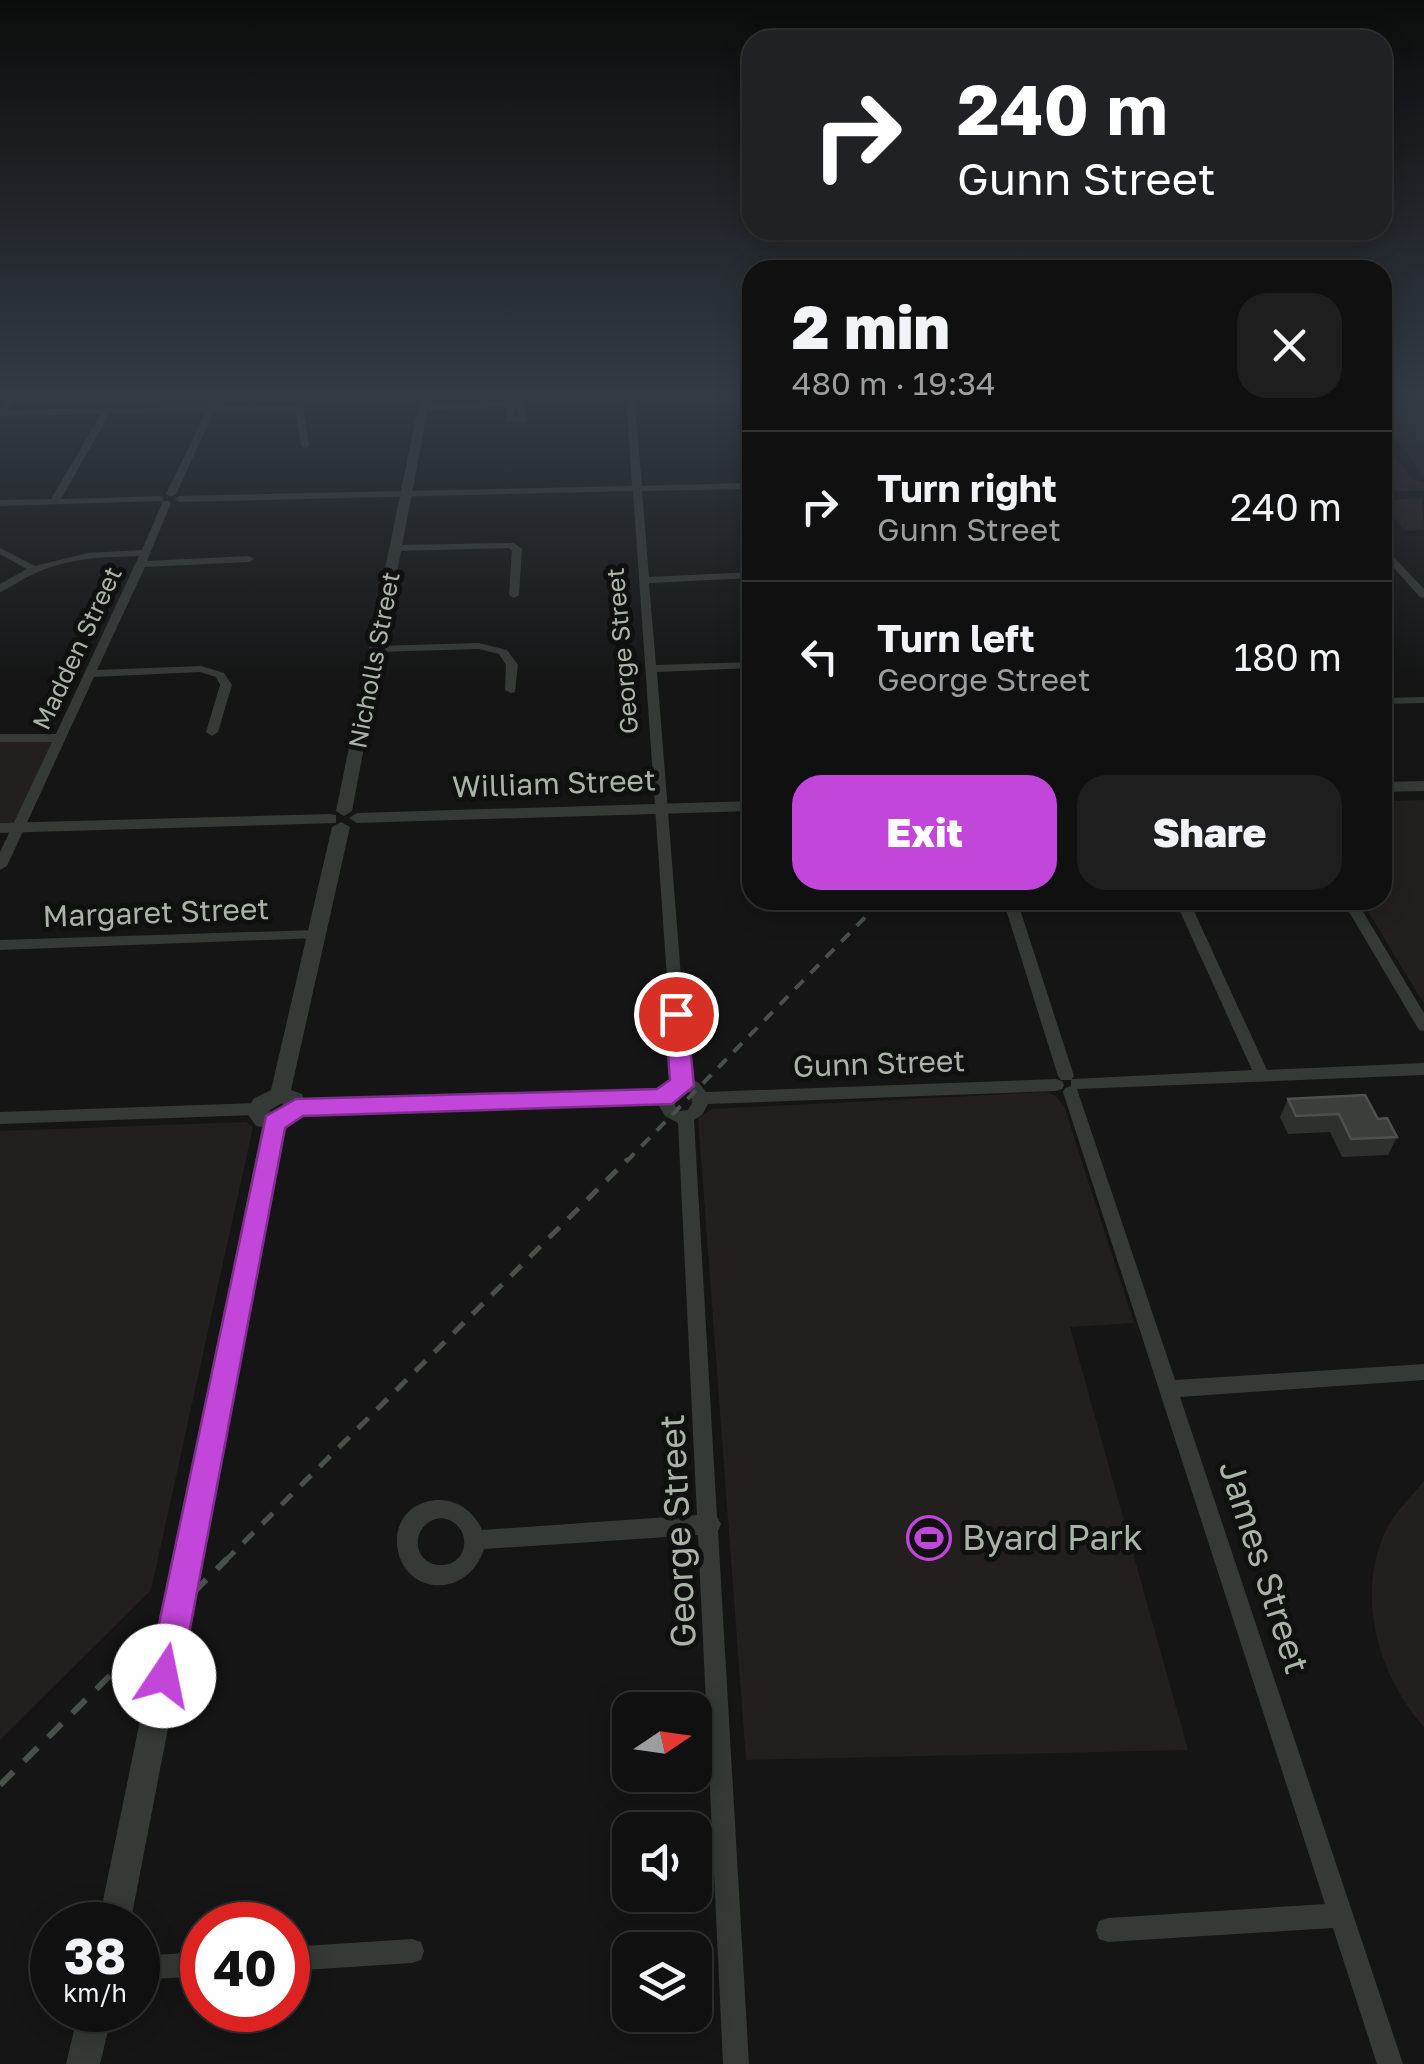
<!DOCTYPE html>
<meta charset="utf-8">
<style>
body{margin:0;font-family:"Golos Text",sans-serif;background:#1d1e1d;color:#f1f3f6;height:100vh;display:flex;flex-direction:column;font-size:38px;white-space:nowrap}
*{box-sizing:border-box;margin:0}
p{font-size:32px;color:#9b9d9e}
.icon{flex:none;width:55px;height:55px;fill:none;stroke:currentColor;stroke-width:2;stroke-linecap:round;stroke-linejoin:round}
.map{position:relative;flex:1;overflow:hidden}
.sheet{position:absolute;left:742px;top:260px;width:650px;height:650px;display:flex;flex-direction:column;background:#0f100f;border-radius:30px;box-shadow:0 5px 25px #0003,0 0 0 2px #2f302f}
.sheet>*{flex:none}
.top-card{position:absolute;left:742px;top:30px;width:650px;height:210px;border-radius:30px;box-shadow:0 5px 25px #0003,0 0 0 2px #2f302f;background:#202124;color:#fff;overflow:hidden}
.needle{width:65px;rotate:77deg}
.fabs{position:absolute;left:612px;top:1692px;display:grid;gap:20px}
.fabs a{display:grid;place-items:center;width:100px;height:100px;border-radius:20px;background:#0f100f;box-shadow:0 5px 25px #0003,0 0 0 2px #2f302f;font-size:50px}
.speed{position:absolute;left:30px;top:1902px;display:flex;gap:20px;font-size:50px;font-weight:700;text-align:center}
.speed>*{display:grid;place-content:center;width:130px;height:130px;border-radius:50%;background:#0f100f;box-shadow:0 5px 25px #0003,0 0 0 2px #2f302f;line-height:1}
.speed small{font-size:25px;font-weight:400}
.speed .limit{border:15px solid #d22;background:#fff;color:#111}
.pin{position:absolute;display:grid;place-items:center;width:85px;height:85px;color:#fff;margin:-42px;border:5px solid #fff;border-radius:50%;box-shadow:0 2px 10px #0007}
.me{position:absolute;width:110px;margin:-55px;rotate:11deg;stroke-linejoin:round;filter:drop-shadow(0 0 8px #0008)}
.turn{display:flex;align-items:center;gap:35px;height:210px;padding:0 50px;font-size:45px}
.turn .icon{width:130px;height:130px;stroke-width:2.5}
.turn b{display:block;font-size:70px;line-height:85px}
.round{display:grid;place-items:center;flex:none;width:105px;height:105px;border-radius:30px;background:#1d1e1d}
.overview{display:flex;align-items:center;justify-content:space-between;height:170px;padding:0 50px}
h1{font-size:60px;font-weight:800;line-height:75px}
.cta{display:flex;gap:20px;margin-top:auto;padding:20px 50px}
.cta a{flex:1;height:115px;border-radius:30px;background:#c346db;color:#fff;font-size:40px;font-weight:800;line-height:115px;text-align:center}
.cta a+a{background:#1d1e1d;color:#f1f3f6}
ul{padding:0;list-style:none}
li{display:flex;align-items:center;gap:30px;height:150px;padding:0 50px;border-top:2px solid #2f302f}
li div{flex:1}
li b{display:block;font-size:38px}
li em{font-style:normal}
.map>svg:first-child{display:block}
.green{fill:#231f1e}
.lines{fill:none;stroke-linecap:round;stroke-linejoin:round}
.minor{fill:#353a36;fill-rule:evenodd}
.tertiary{fill:#353a36;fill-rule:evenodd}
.rail-far2{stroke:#494f49;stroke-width:4;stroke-dasharray:12 10;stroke-linecap:butt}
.rail-far1{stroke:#494f49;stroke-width:5;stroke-dasharray:15 12;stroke-linecap:butt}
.rail{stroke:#494f49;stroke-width:6;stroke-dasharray:19 15;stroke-linecap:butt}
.wall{fill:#2d302d}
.building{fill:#3b3e3a;stroke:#4c514b;stroke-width:2.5}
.route{fill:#c346db;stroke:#7f2e8e;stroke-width:2.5}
.labels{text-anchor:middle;stroke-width:10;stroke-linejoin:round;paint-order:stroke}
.far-street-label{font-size:25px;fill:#a9b4a7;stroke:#0f100f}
.street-label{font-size:30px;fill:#a9b4a7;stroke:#0f100f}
.near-street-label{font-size:35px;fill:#a9b4a7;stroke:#0f100f}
.near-poi-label{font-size:35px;fill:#a9b4a7;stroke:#0f100f;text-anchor:start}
</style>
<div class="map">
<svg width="1424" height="2064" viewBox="0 0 1424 2064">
<rect width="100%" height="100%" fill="#141514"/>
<g class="green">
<path d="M 1415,393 L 1424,395 L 1424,475 L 1383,423 L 1383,415 Z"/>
<path d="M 1382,440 L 1412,479 L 1424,483 L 1424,491 L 1383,491 Z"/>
<path d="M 1422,498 L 1424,530 L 1405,531 L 1383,506 L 1383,500 Z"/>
<path d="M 0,738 L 59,738 L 19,828 L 0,828 Z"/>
<path d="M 1424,800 L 1424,1004 L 1361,900 L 1382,900 L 1383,801 Z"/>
<path d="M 1046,1092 L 1056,1096 L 1064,1106 L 1134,1323 L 1070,1327 L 1188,1750 L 746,1760 L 698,1118 L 712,1109 Z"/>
<path d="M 246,1122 L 253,1127 L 151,1590 L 0,1740 L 0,1131 Z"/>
<path d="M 1424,1481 L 1424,1727 C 1378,1675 1355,1595 1386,1530 C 1394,1513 1412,1496 1424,1481 Z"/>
</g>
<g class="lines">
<g class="minor">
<path d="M 11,392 L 19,392 L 6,410 L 208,407 L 215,392 L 223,392 L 216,407 L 303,407 L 309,446 L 305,449 L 301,446 L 296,412 L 214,412 L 176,494 L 171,497 L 166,494 L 206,412 L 110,413 L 61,499 L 160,496 L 163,497 L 163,501 L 169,501 L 171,503 L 147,561 L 249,556 L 254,559 L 249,562 L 145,567 L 97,670 L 201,666 L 224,673 L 232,685 L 218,732 L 212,736 L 206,732 L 220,685 L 216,677 L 200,672 L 94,677 L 7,866 L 0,870 L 0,852 L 52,742 L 0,742 L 0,734 L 56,734 L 139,556 C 104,557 68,558 36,573 C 23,578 12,587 0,592 L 0,584 L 27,569 L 0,554 L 0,548 L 35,566 L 88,553 L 142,550 L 163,501 L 0,506 L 0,500 L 51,499 L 101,414 L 0,416 L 0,407 Z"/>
<path d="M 626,392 L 634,392 L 642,486 L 746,483 L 740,443 L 746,437 L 752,438 L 748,444 L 752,489 L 642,491 L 649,577 L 752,572 L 752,578 L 649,583 L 656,665 L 752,662 L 752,668 L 657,672 L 689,1078 L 699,1083 L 706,1092 L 1056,1079 L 1062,1081 L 1064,1085 L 1062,1089 L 1056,1091 L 708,1104 L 702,1115 L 694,1120 L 717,1517 L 721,1524 L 718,1531 L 749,2064 L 723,2064 L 698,1535 L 484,1549 C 467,1601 402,1595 397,1545 C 393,1496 461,1481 482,1530 L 697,1515 L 678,1123 L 665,1116 L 658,1104 L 296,1114 L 290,1112 L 288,1108 L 290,1104 L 296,1102 L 660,1092 L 665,1084 L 674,1079 L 633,491 L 180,502 L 175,499 L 180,496 L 632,486 ZM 679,1090 L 686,1089 L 691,1094 L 692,1103 L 688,1110 L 680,1111 L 675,1106 L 674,1095 ZM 441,1518 C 473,1522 471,1565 441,1565 C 411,1565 409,1522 441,1518 Z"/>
<path d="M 727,392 L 735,392 L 736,395 L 729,397 Z"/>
<path d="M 525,401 L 527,420 L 523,423 L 506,421 L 506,407 L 423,410 L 419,407 L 423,404 ZM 514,406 L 518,406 L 519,417 L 513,417 Z"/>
<path d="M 514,543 L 522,549 L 519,595 L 514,598 L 509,595 L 512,550 L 509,548 L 397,551 L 392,548 L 397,545 Z"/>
<path d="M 1382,545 L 1424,589 L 1424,598 L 1420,597 L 1382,555 Z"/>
<path d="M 479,643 L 507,650 L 518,665 L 515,692 L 511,693 L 505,690 L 506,665 L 499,654 L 479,649 L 376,652 L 371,649 L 376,646 Z"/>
<path d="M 1424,697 L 1424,703 L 1382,704 L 1382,698 Z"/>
<path d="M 1003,900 L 1017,900 L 1074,1076 L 1072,1079 L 1252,1070 L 1179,909 L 1186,905 L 1193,909 L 1267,1070 L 1424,1063 L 1424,1075 L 1077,1089 L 1175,1380 L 1424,1364 L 1424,1380 L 1180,1397 L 1403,2064 L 1377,2064 L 1333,1928 L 1108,1942 L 1099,1939 L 1096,1930 L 1099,1921 L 1108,1918 L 1325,1904 L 1063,1092 L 1065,1088 L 1071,1086 L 1071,1080 L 1061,1080 L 1058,1076 Z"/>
<path d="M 1342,900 L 1356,900 L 1424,1013 L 1424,1031 L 1419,1030 Z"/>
<path d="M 314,930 L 319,932 L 321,935 L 319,938 L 0,950 L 0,940 Z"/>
<path d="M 258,1103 L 264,1105 L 266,1109 L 264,1113 L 258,1115 L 0,1124 L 0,1112 Z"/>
<path d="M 412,1939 L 421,1942 L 424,1951 L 421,1960 L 412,1963 L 288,1971 L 288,1947 Z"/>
<path d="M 202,1952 L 202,1976 L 138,1980 L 138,1956 Z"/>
</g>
<g class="tertiary">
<path d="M 421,392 L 431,392 L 352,811 L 344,816 L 336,811 Z"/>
<path d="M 1424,781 L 1424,791 L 1382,792 L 1382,782 Z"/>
<path d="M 752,801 L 752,811 L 357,823 L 349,818 L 357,813 Z"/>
<path d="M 330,814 L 336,815 L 336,823 L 0,833 L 0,823 Z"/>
<path d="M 341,822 L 350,827 L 291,1090 L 302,1094 C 311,1111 299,1121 284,1128 L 130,1925 L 98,1925 L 262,1127 L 256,1126 L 247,1113 L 253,1099 L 271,1090 L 332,827 ZM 282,1103 L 284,1108 L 277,1113 L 269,1111 Z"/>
<path d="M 79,2010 L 113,2010 L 100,2064 L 66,2064 Z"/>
</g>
<path class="rail-far2" d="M 626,1162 L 882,900"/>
<path class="rail-far1" d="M 224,1562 L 628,1159"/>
<path class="rail" d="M 0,1785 L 227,1559"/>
</g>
<path class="wall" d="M 1288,1099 L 1378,1119 L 1397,1137 L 1388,1155 L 1342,1157 L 1330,1132 L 1288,1134 L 1280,1117 Z"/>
<path class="building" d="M 1365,1095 L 1378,1119 L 1387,1118 L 1397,1137 L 1351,1139 L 1339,1114 L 1296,1116 L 1288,1099 Z"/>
<linearGradient id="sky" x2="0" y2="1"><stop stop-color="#0b0c0b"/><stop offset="0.58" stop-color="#343b45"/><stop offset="1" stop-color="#343b45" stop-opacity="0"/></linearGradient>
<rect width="1424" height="681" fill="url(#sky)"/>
<path class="route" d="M 676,1007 L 687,1014 L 694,1086 L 672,1104 L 303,1116 L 285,1128 L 181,1676 L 176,1688 L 164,1693 L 153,1688 L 148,1676 L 266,1116 L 296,1099 L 657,1089 L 670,1080 L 665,1014 Z"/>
<defs>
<g id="stadium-ring" transform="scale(2.25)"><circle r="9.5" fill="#0f100f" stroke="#c346db" stroke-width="1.5"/><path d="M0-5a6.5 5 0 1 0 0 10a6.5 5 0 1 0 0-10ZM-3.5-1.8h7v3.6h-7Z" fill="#c346db"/></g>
</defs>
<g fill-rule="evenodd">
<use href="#stadium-ring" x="929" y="1538"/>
</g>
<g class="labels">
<g class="far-street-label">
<text transform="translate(77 648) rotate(-65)" y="9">Madden Street</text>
<text transform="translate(622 651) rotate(-95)" y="9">George Street</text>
<text transform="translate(374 660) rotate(-79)" y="9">Nicholls Street</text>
</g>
<g class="street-label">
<text transform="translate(554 784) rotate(-2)" y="10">William Street</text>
<text transform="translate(156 913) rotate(-2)" y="10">Margaret Street</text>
<text transform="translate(879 1064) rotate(-2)" y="10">Gunn Street</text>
</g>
<g class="near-street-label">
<text transform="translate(678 1531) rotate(-93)" y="12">George Street</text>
<text transform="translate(1264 1567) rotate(72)" y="12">James Street</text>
</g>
<g class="near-poi-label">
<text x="962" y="1550">Byard Park</text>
</g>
</g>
</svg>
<div class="fabs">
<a><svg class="needle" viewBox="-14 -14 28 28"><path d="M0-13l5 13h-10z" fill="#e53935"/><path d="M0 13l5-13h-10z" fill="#9b9d9e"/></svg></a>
<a><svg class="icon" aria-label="sound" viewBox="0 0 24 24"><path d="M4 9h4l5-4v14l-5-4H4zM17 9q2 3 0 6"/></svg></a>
<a><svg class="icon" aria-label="layers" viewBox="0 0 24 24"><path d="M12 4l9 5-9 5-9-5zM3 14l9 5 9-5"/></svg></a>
</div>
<div class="speed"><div>38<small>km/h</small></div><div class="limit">40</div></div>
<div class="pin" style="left:676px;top:1014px;background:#d93025"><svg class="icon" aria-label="arrive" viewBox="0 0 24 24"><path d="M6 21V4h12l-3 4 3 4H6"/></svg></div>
<svg class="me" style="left:164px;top:1676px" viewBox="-20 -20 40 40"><circle r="19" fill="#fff"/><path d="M0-13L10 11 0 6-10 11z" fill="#c346db"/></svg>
<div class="top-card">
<div class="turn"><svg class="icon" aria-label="right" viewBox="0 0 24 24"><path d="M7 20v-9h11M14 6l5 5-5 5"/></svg><div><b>240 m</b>Gunn Street</div></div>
</div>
<section class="sheet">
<div class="overview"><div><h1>2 min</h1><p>480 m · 19:34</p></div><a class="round"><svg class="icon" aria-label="close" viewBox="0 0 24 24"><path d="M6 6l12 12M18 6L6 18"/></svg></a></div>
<ul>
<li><svg class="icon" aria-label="right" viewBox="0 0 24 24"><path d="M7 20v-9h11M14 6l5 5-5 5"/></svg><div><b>Turn right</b><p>Gunn Street</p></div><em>240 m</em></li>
<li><svg class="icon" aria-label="left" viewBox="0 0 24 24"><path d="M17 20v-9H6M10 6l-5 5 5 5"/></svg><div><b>Turn left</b><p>George Street</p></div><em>180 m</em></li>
</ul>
<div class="cta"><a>Exit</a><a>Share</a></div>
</section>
</div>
